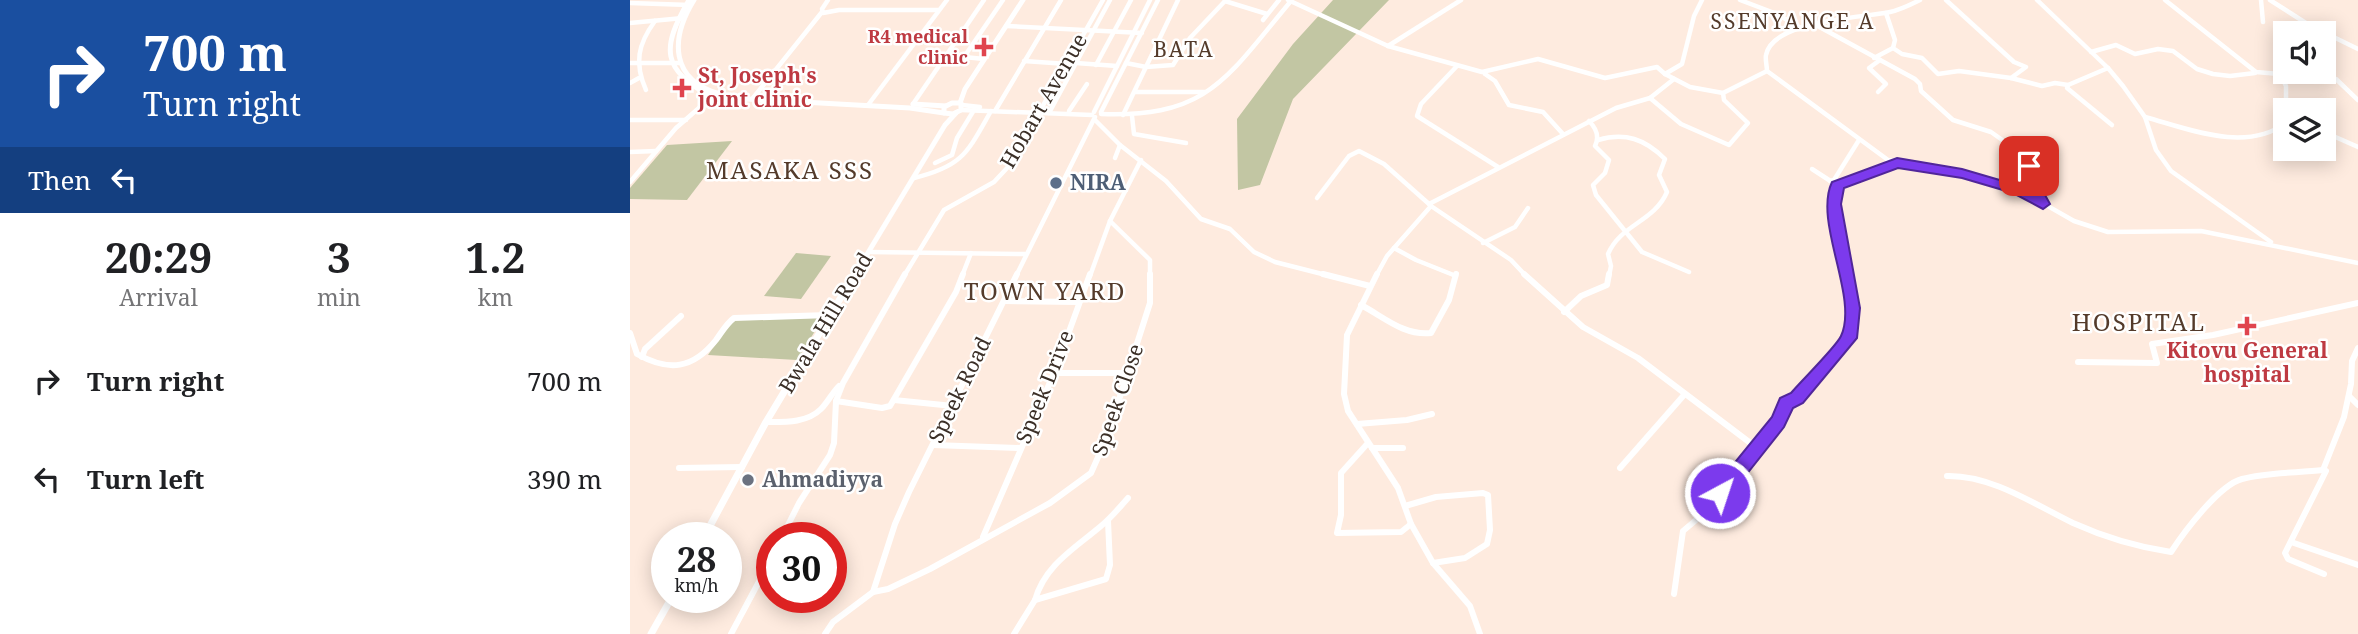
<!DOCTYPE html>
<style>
body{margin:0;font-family:"Noto Serif",serif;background:#f6f6f6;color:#202124;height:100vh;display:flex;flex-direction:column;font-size:26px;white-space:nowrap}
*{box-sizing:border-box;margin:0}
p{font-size:23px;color:#757577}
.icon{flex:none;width:38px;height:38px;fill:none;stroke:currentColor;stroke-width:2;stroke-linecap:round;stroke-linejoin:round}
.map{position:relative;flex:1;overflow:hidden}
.details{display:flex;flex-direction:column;background:#fff;width:630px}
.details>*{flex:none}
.banner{background:#1a4fa0;color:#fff;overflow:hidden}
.controls{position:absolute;left:1643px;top:21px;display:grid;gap:14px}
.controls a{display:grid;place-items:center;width:63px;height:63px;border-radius:0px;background:#fff;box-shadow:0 4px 18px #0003;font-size:35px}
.speed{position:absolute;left:21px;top:522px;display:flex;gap:14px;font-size:35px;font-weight:700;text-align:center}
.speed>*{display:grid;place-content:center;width:91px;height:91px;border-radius:50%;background:#fff;box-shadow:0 4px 18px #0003;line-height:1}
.speed small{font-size:18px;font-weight:400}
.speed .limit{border:10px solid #d22;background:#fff;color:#111}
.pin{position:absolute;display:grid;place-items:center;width:60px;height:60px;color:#fff;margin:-30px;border-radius:14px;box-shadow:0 4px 10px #0006}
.me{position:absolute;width:77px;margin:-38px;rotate:40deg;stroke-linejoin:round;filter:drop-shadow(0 0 5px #0008)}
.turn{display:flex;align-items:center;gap:24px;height:147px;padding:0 28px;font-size:32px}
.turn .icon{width:91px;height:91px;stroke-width:2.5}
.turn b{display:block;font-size:49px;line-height:60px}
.then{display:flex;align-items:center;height:66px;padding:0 28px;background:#0003;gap:14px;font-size:26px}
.eta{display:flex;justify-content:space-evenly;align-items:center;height:119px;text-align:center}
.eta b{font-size:42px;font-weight:700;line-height:49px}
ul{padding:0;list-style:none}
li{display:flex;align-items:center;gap:21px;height:98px;padding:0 28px}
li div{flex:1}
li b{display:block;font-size:26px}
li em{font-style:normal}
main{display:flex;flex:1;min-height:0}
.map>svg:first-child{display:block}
.green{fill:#c2c6a3}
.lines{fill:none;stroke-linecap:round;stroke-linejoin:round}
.minor-far1{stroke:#fff;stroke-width:4.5}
.minor{stroke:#fff;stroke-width:6}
.tertiary-far1{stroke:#fff;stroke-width:5}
.tertiary{stroke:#fff;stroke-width:7}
.route{fill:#7c3aed;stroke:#51269a;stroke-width:2}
.health-dot{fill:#e0444e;stroke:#fff;stroke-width:2.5}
.service-dot{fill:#5c6f8a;stroke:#fff;stroke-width:2.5}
.worship-dot{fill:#6b7280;stroke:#fff;stroke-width:2.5}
.labels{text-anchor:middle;stroke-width:5;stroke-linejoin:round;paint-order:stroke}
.far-health-label{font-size:18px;font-weight:bold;fill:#be3a42;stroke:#fff;text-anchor:end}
.far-quarter-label{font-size:21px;letter-spacing:2px;fill:#543b2b;stroke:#fff}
.health-label{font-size:21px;font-weight:bold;fill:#be3a42;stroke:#fff;text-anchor:start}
.street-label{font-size:21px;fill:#3b2f27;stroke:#fff}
.service-label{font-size:21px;font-weight:bold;fill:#4e5e75;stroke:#fff;text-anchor:start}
.worship-label{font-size:21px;font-weight:bold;fill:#5b616d;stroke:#fff;text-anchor:start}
.quarter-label{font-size:24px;letter-spacing:2px;fill:#543b2b;stroke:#fff}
</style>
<main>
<section class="details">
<div class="banner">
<div class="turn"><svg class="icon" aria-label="right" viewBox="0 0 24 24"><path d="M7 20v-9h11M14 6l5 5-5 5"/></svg><div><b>700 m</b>Turn right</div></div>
<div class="then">Then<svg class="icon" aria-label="left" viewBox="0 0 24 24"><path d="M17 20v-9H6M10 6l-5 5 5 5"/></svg></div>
</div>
<div class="eta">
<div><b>20:29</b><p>Arrival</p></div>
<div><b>3</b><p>min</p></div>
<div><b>1.2</b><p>km</p></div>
</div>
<ul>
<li><svg class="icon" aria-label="right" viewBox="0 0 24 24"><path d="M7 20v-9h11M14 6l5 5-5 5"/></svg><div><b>Turn right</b></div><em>700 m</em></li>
<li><svg class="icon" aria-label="left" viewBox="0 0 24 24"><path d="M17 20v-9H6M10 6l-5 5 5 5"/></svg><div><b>Turn left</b></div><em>390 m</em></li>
</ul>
</section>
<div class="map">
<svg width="1728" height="634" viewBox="0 0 1728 634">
<rect width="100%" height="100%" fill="#feebdf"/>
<g class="green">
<path d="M 703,0 L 759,0 L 663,99 L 630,185 L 608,190 L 607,119 L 663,44 Z"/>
<path d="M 102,141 L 57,200 L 0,199 L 0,188 L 37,145 Z"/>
<path d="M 166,253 L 201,256 L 171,299 L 134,296 Z"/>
<path d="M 195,315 L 167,360 L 78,355 L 102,320 Z"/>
</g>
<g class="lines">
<g class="minor-far1">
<path d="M 198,0 L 192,9 L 193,13 L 209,10 L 308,10"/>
<path d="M 658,0 L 758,46 L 852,72 L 908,59 L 975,78 L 1027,67 L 1035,74"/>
<path d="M 1072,0 L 1064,16 L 1052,64 L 1035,74 L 1060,87 L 1093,93 L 1137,71"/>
<path d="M 1110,0 L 1147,14 L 1169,27"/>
<path d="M 1290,0 C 1280,5 1270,10 1260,12 C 1232,18 1143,20 1136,55 C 1135,59 1137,66 1137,71 L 1258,160 L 1332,174 L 1388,189 L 1444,221 L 1478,232 L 1571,231 L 1728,263"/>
<path d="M 1316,0 L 1384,62 L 1396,67 L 1381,78"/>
<path d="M 1407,0 L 1478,68 L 1493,86 L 1515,117 L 1526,150 L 1541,171 L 1641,242"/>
<path d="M 1535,0 L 1626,72 L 1706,79 L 1728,100"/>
<path d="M 1631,0 L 1633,22"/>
<path d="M 1640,0 L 1679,25 L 1728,49"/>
<path d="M 595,1 L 637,14"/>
<path d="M 0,3 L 60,5"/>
<path d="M 1256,13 L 1265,40 L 1263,48 L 1272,54 L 1292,58 L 1308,74 L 1329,71 L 1381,78 L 1412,86 L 1425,83 L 1438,85"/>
<path d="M 633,20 L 649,0"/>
<path d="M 0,23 L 53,18"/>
<path d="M 1184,24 L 1285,79 L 1290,84 L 1291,91 L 1323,120 L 1361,132 L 1399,159 L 1403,186 L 1412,201"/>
<path d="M 376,26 L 512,33"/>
<path d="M 758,46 L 831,0"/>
<path d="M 1461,52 L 1486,45 L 1505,54 L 1528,49 L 1543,51 L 1567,69 L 1583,74 L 1600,76 L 1625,73"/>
<path d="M 1244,58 L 1263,48"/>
<path d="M 354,59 L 334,57 L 373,0"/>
<path d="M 394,61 L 437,64"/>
<path d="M 0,63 L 49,63"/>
<path d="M 446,63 L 487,66"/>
<path d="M 496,63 L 516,67 L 543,65 L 560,38 L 596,0"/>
<path d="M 466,65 L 501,0"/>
<path d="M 827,66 L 791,104 L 787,116 L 868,167"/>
<path d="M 1478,68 L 1438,85 L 1437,88 L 1482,125"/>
<path d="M 855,74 L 865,81 L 879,105 L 913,112 L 933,134"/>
<path d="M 1651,76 L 1656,86 L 1656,110"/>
<path d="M 0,83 L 9,78"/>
<path d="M 16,90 C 4,63 8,44 25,21"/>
<path d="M 505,92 L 575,92"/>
<path d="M 1248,92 L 1256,84 L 1239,68 L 1250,60"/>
<path d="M 123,98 L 192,12"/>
<path d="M 1020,98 L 1051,124 L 1099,145 L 1118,123 L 1094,100 L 1093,93"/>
<path d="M 283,104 L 354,0"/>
<path d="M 238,105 L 317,0"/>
<path d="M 332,105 L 350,107"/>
<path d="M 331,110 L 462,115"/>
<path d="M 365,111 L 431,0"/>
<path d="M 439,111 L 457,84"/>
<path d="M 464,112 L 520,0"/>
<path d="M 471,112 L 528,0"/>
<path d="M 419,113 L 480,0"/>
<path d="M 471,114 C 579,118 597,77 661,1"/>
<path d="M 493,115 L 548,0"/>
<path d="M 502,116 L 504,134 L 556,143"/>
<path d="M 1515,117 C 1559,129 1615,153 1656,123"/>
<path d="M 0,120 L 56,120"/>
<path d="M 465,120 L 490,145 L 536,181 L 571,219 L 600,229 L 624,252 L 645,262 L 700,276"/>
<path d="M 959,121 C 966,128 970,136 965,146 L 979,160 L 975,173 L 963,185 L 966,195 L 1012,252 L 1059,272"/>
<path d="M 1694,132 L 1728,147"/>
<path d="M 968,140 C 995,132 1015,139 1035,159 L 1029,175 L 1037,192 C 1024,222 991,224 978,254 L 981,266 L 979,276"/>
<path d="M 0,152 L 26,151"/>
<path d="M 485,158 L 490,145"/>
<path d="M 305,163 L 322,155 L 327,138 L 344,110"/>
<path d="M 1182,169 L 1202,182"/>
<path d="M 284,178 C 333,166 337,153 361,111"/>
<path d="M 1200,181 L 1204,180 L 1229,140"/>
<path d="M 0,182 L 46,128 L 85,94"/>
<path d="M 687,198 L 719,156 L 729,151 L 754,164 L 799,204"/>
<path d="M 801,206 L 881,260 L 896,276"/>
<path d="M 480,221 L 520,260 L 520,276"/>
<path d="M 853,243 L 885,227 L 898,208"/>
<path d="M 764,248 L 786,260 L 826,276"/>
<path d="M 239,252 L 395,254"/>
<path d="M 274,276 L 314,210 L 364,182 L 378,167 L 473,0"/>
<path d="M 332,276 L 341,253"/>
<path d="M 386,276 L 465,117"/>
<path d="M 460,276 L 480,221 L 511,160"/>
<path d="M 746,276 L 757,256 L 801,206 L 799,204 L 986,108 L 1020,98 L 1044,79"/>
<path d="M 1217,276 L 1203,204 L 1207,185 L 1267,163"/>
</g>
<g class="minor">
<path d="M 693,274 L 740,286"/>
<path d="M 747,274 L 717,335 L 714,394 L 718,411 L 768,488 L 781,524 L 803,563 L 840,606 L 850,634"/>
<path d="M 894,274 L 953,327 L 1008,358 L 1127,448"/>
<path d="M 374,301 L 449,302"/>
<path d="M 731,305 C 754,317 774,336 801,333 L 819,300 L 826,274"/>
<path d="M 934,312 L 951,296 L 977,285 L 979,274"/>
<path d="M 0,333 L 7,354 C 39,372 63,369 86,340 C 92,332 96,324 104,318 L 200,315"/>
<path d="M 12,357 L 15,349 L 51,316"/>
<path d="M 1448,362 L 1527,363 L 1522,344 L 1583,335 L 1728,303"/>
<path d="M 424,373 L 498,373"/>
<path d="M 1719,396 L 1728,405"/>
<path d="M 264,400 L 323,406"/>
<path d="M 206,401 L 252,408 L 260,406 L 326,292 L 333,274"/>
<path d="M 136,422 C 155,422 177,423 191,409 C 198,402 202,393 209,386"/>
<path d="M 727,424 L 777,420 L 802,414"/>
<path d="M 738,443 L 711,473 L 711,515 L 707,533 L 771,532 L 781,524"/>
<path d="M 303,445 L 390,448"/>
<path d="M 742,448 L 773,448"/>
<path d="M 49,468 L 112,467"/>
<path d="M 990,468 L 1054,395"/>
<path d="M 1317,476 C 1361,475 1404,504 1443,523 C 1474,537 1507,547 1541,552 C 1554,532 1589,485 1612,479 C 1637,472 1667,473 1693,470"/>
<path d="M 775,506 L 806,497 L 853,493 L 858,495 L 860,530 L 857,544 L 835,558 L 803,563"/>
<path d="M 152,537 L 169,503 L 200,455 L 204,443 L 206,401 L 213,383 L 275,274"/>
<path d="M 353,537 L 424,373 L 460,274"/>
<path d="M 1661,542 L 1728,565"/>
<path d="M 1694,574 L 1658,559 L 1655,553 L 1696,471 L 1693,470 L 1714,417 L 1721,384 L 1722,361 L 1728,348"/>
<path d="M 243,592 L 258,589 L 300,569 L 420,503 L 461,473 L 477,437 L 520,303 L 520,274"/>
<path d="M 1044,594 L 1053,531 C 1081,509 1103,482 1124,454 C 1137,436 1148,407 1167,398 C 1212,348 1230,346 1216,274"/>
<path d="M 405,600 C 415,565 444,549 471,526 C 481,518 489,508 498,498"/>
<path d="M 101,634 L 142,557"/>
<path d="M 195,634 L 203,622 L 243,592 L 265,524 L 279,492 L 387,274"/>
<path d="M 384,634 L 405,600 L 476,579 L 480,565 L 478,521"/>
</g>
<g class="tertiary-far1">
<path d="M 59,0 C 31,49 31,69 82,97 L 280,108 L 314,113"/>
<path d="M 64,0 C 40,39 40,80 90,94"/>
<path d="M 322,103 L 331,103 L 331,110 L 323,114 L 314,113 L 314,107 Z"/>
<path d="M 330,103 L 335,89 L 393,0"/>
<path d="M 283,104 L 316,106"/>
<path d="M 224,276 L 315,125 L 326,113"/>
</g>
<g class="tertiary">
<path d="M 74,537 L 136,422 L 225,274"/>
<path d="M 21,634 L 42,597"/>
</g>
</g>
<path class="route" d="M 1267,158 L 1332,169 L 1397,188 L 1392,166 L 1399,162 L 1404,163 L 1410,186 L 1420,204 L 1413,209 L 1383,193 L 1332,178 L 1268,168 L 1214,188 L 1211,204 L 1230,308 L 1227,338 L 1173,403 L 1163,408 L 1154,427 L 1097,499 L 1090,502 L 1084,499 L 1081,493 L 1084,488 L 1142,417 L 1150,398 L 1161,393 C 1171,381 1206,347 1211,336 C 1229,297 1183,222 1202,182 Z"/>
<g class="health-dot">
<path d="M350.5 36.5h7v7h7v7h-7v7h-7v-7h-7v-7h7z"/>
<path d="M48.5 77.5h7v7h7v7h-7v7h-7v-7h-7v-7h7z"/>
<path d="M1613.5 315.5h7v7h7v7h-7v7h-7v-7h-7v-7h7z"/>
</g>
<circle class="service-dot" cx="426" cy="183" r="7"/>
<circle class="worship-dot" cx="118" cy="480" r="7"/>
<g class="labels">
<g class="far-health-label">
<text x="338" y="43">R4 medical<tspan x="338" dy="21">clinic</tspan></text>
</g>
<g class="far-quarter-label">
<text x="1163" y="29">SSENYANGE A</text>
<text x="554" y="57">BATA</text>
</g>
<g class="health-label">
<text x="68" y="83">St, Joseph's<tspan x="68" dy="24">joint clinic</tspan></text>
<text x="1617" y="358" text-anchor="middle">Kitovu General<tspan x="1617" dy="24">hospital</tspan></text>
</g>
<g class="street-label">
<text transform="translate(414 101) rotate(-60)" y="7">Hobart Avenue</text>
<text transform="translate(196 323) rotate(-59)" y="7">Bwala Hill Road</text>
<text transform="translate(415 387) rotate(-68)" y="7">Speek Drive</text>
<text transform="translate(330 390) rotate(-64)" y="7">Speek Road</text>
<text transform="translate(488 400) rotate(-71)" y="7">Speek Close</text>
</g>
<g class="service-label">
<text x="440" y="190">NIRA</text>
</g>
<g class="worship-label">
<text x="132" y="487">Ahmadiyya</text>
</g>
<g class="quarter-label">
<text x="160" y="179">MASAKA SSS</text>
<text x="415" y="300">TOWN YARD</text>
<text x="1509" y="331">HOSPITAL</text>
</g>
</g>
</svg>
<div class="controls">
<a><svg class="icon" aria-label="sound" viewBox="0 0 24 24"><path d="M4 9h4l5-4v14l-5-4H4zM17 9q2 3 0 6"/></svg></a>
<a><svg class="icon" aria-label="layers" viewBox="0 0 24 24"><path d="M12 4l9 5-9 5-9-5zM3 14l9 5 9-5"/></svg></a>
</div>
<div class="speed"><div>28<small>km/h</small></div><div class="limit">30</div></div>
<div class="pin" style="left:1399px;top:166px;background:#d93025"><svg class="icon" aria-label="arrive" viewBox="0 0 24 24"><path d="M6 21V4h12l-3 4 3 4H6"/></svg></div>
<svg class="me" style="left:1090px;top:493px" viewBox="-20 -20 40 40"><circle r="17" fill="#7c3aed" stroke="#fff" stroke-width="3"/><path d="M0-11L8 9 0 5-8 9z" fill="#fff"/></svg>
</div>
</main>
